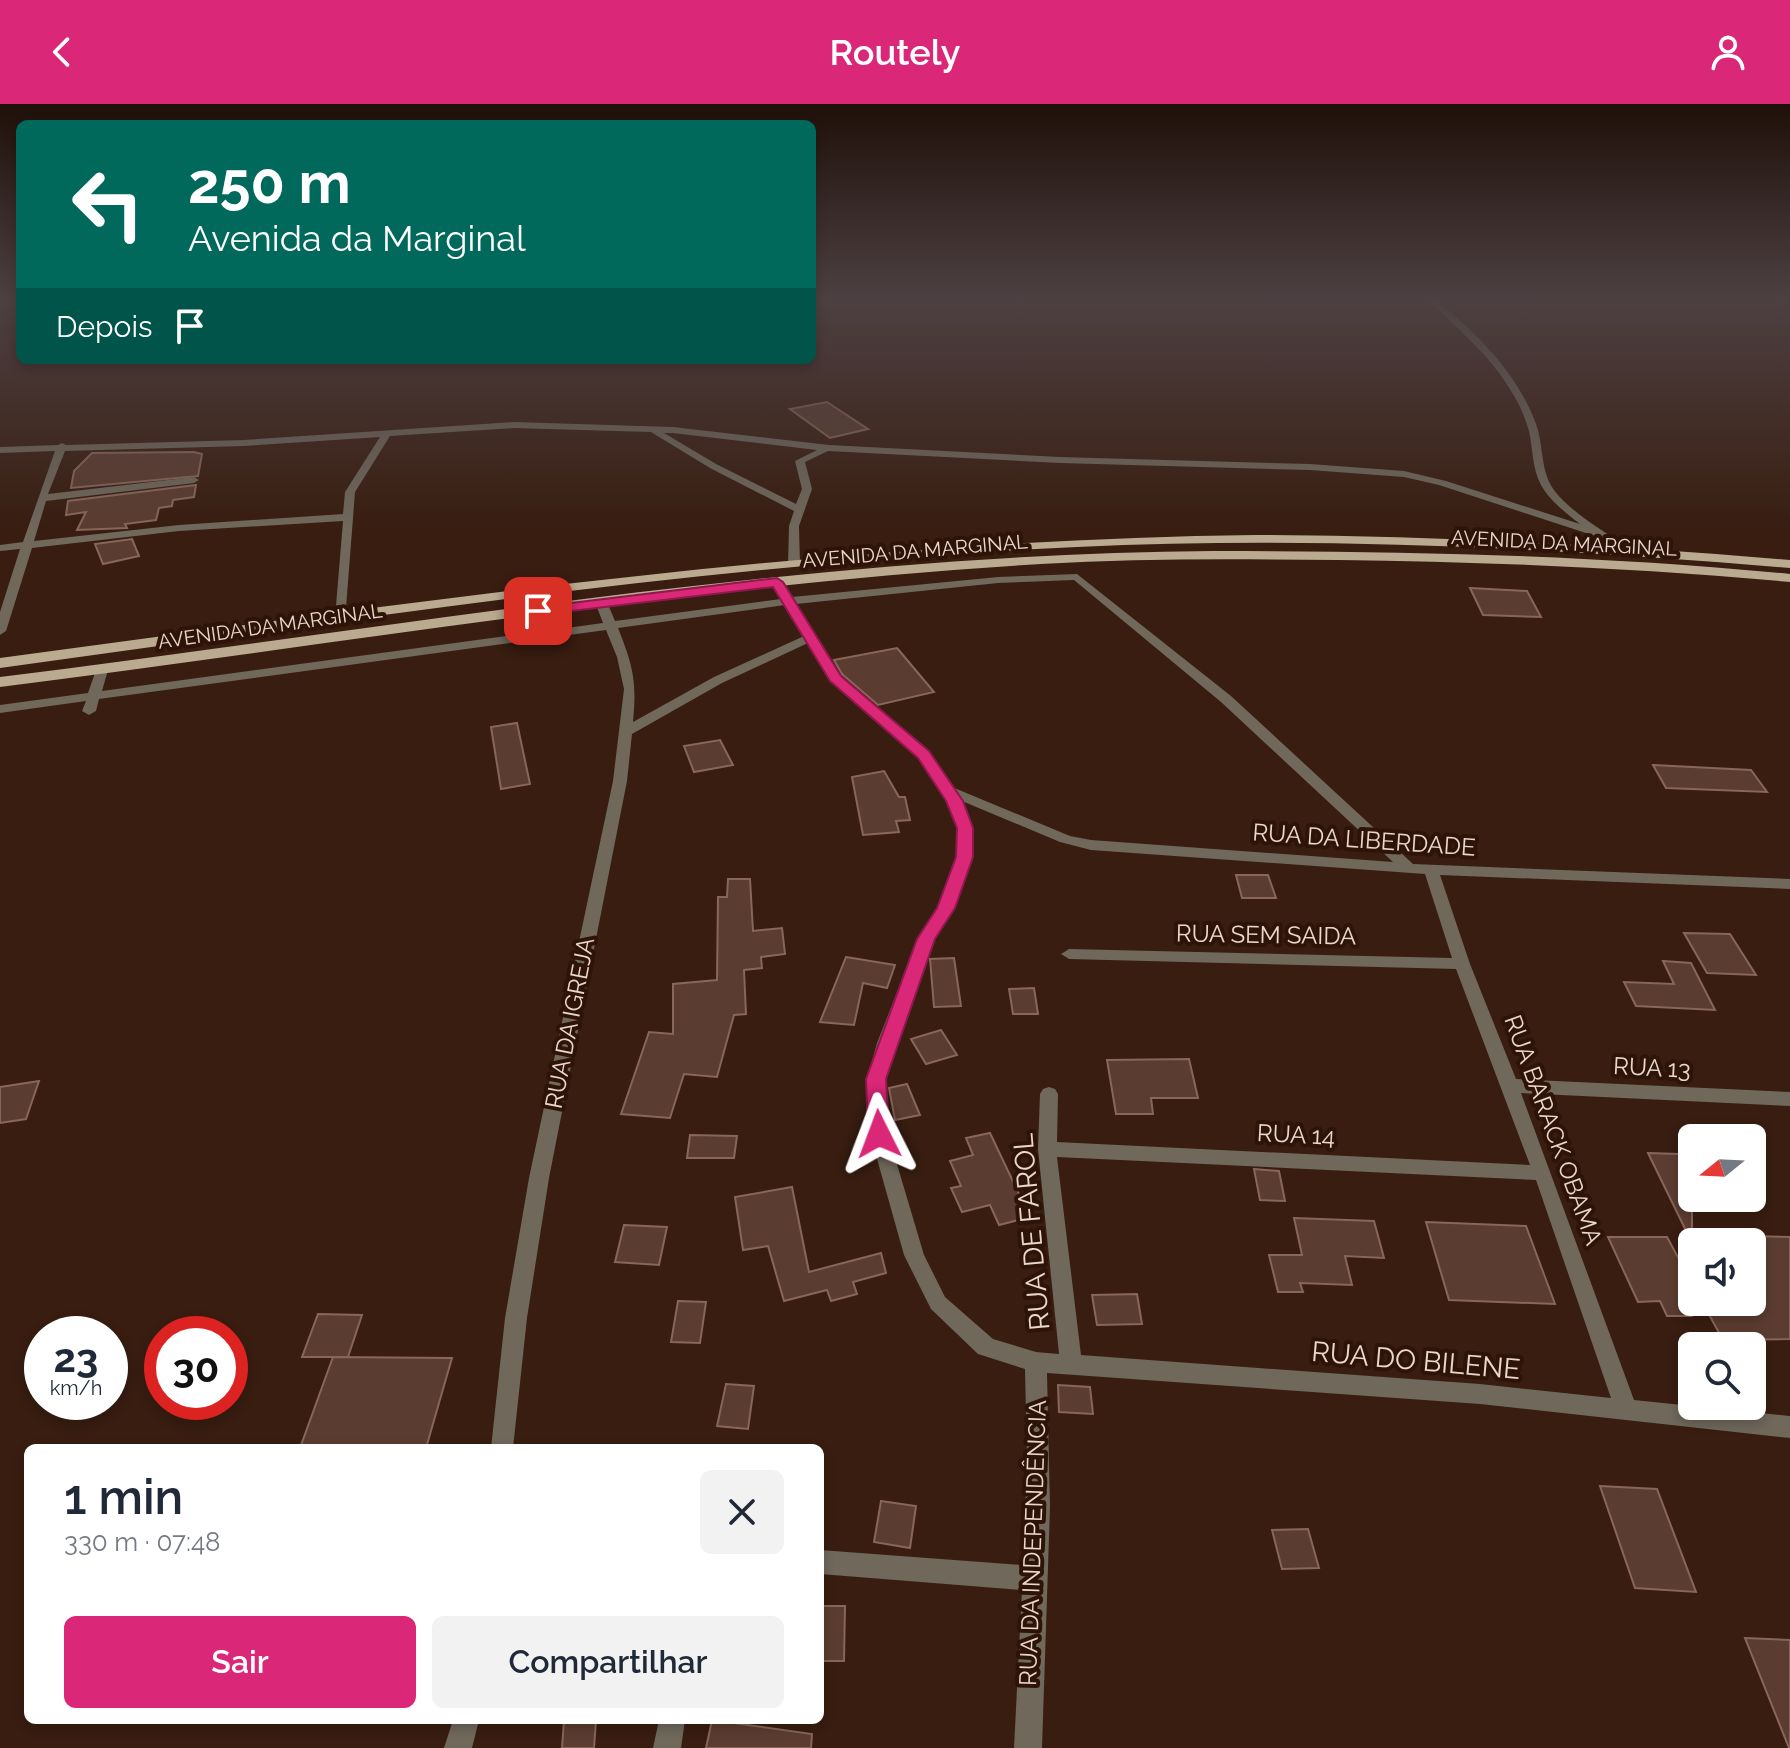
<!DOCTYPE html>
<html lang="pt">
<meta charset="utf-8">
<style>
body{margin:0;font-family:Raleway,sans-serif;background:#f2f2f3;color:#1f2937;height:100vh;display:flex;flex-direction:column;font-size:30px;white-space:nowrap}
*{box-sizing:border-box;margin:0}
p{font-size:26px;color:#747a83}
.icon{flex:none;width:44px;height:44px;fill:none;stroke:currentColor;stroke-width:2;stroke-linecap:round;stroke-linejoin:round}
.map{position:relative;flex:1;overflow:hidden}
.side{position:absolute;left:24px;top:1340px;width:800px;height:280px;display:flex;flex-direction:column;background:#fff;border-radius:12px;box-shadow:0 4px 12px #0003}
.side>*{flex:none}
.hud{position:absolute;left:16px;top:16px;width:800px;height:244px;border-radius:12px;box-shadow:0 4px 12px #0003;background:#00695c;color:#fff;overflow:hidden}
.needle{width:52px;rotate:252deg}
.controls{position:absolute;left:1678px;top:1020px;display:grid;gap:16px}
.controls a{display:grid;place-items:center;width:88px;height:88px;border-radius:12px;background:#fff;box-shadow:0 4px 12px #0003;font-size:40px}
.speed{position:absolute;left:24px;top:1212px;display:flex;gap:16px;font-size:40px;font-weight:700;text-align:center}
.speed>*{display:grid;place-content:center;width:104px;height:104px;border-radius:50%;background:#fff;box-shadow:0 4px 12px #0003;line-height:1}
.speed small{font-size:20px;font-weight:400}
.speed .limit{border:12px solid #d22;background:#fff;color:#111}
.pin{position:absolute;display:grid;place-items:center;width:68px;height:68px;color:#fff;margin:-34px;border-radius:16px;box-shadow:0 4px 12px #0006}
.me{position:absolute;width:88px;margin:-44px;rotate:357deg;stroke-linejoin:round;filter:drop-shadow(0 0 6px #0008)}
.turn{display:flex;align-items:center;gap:28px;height:168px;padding:0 40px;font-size:36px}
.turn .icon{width:104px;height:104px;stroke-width:2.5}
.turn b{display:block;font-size:56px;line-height:68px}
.then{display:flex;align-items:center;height:76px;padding:0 40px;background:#0003;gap:16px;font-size:30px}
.round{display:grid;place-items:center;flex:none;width:84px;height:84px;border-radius:12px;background:#f2f2f3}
.overview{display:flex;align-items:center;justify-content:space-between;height:136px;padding:0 40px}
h1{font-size:48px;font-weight:600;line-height:60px}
.action{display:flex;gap:16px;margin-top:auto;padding:16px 40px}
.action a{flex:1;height:92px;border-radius:12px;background:#db2777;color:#fff;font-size:32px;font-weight:600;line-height:92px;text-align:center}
.action a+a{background:#f2f2f3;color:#1f2937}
header{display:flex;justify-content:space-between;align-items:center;height:104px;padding:0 40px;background:#db2777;color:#fff;font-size:36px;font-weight:600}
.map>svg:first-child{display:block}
.building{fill:#5b3c30;stroke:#886659;stroke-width:2}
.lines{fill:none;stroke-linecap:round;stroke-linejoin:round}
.minor{fill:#6f685b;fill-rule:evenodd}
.primary{fill:#baab90;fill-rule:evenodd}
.route{fill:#db2777;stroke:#8e194d;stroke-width:2}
.labels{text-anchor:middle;stroke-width:8;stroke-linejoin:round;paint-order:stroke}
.far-street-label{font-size:20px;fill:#ead7ce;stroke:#2e1307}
.street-label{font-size:24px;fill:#ead7ce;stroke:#2e1307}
.near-street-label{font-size:28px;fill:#ead7ce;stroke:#2e1307}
</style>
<header><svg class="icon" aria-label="back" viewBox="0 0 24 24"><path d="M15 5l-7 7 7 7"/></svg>Routely<svg class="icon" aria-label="person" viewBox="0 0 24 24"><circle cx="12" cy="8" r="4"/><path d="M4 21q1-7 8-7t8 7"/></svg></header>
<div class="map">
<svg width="1790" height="1644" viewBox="0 0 1790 1644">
<rect width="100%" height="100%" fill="#381d10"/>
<g class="building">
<path d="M 827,298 L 868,325 L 830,334 L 790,305 Z"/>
<path d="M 194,348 L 202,350 L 198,372 L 71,384 L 74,367 L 92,349 Z"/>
<path d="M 196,381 L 194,393 L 173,396 L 172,402 L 159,404 L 156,416 L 125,420 L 127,424 L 77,426 L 86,408 L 66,411 L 68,397 Z"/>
<path d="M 132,435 L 139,452 L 103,460 L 95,440 Z"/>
<path d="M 1470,484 L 1527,487 L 1541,513 L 1483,511 Z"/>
<path d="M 897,544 L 934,588 L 878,601 L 842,570 L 834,556 Z"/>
<path d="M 517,619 L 530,680 L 501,685 L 491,623 Z"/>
<path d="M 720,636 L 733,661 L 694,668 L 684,642 Z"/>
<path d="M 1653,661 L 1751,666 L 1767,688 L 1666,684 Z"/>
<path d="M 884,667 L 899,693 L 905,693 L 910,716 L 896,717 L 899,728 L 863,731 L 852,673 Z"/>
<path d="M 1236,771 L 1268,771 L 1276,794 L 1242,794 Z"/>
<path d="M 728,775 L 750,775 L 753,827 L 782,824 L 785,850 L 761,853 L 762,864 L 744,866 L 746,910 L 734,911 L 717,973 L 684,970 L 670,1014 L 621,1010 L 649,928 L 673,930 L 673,880 L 717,876 L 718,793 L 727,793 Z"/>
<path d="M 1684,829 L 1730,830 L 1756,871 L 1707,869 Z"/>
<path d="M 846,853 L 895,861 L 887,884 L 863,879 L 854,921 L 820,918 Z"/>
<path d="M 954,854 L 961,902 L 934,903 L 930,855 Z"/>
<path d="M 1663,857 L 1691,859 L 1715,906 L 1636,902 L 1624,878 L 1674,880 Z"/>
<path d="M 1034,884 L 1038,910 L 1013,910 L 1009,885 Z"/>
<path d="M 941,926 L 957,951 L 926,960 L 911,935 Z"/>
<path d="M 1189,955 L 1198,994 L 1151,994 L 1153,1010 L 1116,1010 L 1107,956 Z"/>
<path d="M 39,977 L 26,1015 L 0,1019 L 0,983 Z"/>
<path d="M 907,980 L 920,1011 L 895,1016 L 889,984 Z"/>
<path d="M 990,1029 L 1030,1113 L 999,1121 L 990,1101 L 962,1108 L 951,1084 L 961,1082 L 950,1057 L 973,1051 L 966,1034 Z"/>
<path d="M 690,1031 L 737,1032 L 734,1054 L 687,1054 Z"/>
<path d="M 1648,1049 L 1679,1050 L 1684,1061 L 1692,1061 L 1692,1139 Z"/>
<path d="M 1254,1065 L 1279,1067 L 1285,1097 L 1260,1096 Z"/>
<path d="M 792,1083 L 809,1168 L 881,1149 L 886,1169 L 853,1178 L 857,1190 L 831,1197 L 827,1186 L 784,1197 L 768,1142 L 743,1146 L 735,1093 Z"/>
<path d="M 1294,1114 L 1374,1117 L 1384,1154 L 1345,1152 L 1352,1181 L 1300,1179 L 1303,1188 L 1278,1188 L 1269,1151 L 1302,1151 Z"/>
<path d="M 1426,1118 L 1526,1122 L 1555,1200 L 1449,1196 Z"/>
<path d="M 624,1121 L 667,1123 L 659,1161 L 615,1158 Z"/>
<path d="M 1752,1132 L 1790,1133 L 1790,1235 L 1723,1236 L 1702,1198 L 1752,1198 Z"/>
<path d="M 1608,1133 L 1667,1133 L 1686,1168 L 1692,1168 L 1692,1212 L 1667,1212 L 1660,1197 L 1638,1198 Z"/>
<path d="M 1137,1190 L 1142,1220 L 1097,1221 L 1092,1191 Z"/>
<path d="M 678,1197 L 706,1198 L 700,1239 L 671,1238 Z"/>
<path d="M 318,1210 L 362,1211 L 348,1253 L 302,1253 Z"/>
<path d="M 333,1253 L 452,1254 L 426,1344 L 300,1344 Z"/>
<path d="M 726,1280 L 754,1282 L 748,1325 L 717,1322 Z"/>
<path d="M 1058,1281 L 1090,1283 L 1093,1310 L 1059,1308 Z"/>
<path d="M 1600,1382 L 1657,1385 L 1696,1488 L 1635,1484 Z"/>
<path d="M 881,1397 L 916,1402 L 910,1444 L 874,1438 Z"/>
<path d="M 1308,1425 L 1319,1464 L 1282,1465 L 1272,1426 Z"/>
<path d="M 820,1502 L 845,1502 L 844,1557 L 820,1557 Z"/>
<path d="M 1745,1534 L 1790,1536 L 1790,1644 L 1789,1644 Z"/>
<path d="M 564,1616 L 596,1616 L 594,1644 L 562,1644 Z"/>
<path d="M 712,1616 L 812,1630 L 811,1644 L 706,1644 Z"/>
</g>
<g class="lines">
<g class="minor">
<path d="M 1428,196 L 1436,196 C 1477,229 1518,270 1536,320 C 1544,342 1540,367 1554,386 C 1572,410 1603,425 1626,444 L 1626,448 L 1618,448 L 1598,433 L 1439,381 L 1404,373 L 1310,366 L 1060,359 L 828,347 L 805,358 L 812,385 L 799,422 L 800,460 L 794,463 L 788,460 L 789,422 L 794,407 L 710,364 L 651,328 L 514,324 L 390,332 L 355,388 L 345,517 L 341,518 L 335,514 L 343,417 L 179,427 L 32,444 L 6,527 L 0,531 L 0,508 L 20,445 L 0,447 L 0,441 L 23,438 L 55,347 L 0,349 L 0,343 L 58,341 L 62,339 L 66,341 L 244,336 L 514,318 L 673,323 L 829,341 L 1060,353 L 1310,360 L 1404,367 L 1446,377 L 1580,420 C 1566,409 1550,397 1541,381 C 1532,364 1533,345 1529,327 C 1525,313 1519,299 1511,287 C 1490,251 1458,225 1428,196 ZM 664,329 L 673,329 L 817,346 L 795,357 L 802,385 L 796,400 L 716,360 ZM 380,333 L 345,388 L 343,410 L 179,421 L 34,437 L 46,397 L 194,379 L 199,376 L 194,373 L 48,390 L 65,347 L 244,342 Z"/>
<path d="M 1077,470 L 1231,592 L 1413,760 L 1790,775 L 1790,785 L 1440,771 L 1470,860 L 1516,975 L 1790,988 L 1790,1002 L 1521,989 L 1634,1296 L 1790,1312 L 1790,1334 L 1480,1300 L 1047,1269 L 1050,1403 L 1042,1644 L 1014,1644 L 1022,1486 L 820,1470 L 820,1446 L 1023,1461 L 1027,1354 L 1025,1265 L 978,1250 L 931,1205 L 904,1151 L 870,1030 L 867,975 L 877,939 L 918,835 L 938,804 L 957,753 L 958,724 L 948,697 L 918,654 L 831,577 L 808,539 L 722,579 L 632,630 L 627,677 L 549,1074 L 527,1214 L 513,1344 L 491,1344 L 505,1214 L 529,1074 L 613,677 L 624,585 L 617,553 L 606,526 L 99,595 L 96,607 L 89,611 L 82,607 L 86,597 L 0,609 L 0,601 L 88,589 L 96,566 L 102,562 L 108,566 L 102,587 L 603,519 L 595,498 L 601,495 L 607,498 L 615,517 L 781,495 L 771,478 L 777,475 L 781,476 L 792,493 L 998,473 ZM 1074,476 L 1221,598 L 1393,758 L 1091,736 L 1070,732 L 952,683 L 928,648 L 840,572 L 796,500 L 998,479 ZM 785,501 L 804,532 L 714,573 L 633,618 C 637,577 633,562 618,524 ZM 962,697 L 1060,738 L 1091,746 L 1425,770 L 1452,854 L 1069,845 L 1061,850 L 1069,855 L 1456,865 L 1530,1061 L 1057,1038 L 1058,990 L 1055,985 L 1049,983 L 1043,985 L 1040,990 L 1038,1045 L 1059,1250 L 1036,1248 L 993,1235 L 945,1193 L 924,1151 L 888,1030 L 885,975 L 895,939 L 934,835 L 954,804 L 973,753 L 972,724 ZM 1057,1053 L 1536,1076 L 1611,1294 L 1480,1280 L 1081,1251 Z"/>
<path d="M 453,1616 L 479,1616 L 472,1644 L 444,1644 Z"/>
<path d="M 659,1616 L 685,1616 L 681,1644 L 653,1644 Z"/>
</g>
<g class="primary">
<path d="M 1255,431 C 1434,432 1612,441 1790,456 L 1790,464 C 1553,444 1315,432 1077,443 C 716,459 358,515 0,564 L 0,554 C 417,498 834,436 1255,431 Z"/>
<path d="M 1213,447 C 1406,447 1598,451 1790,470 L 1790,478 C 1640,464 1490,458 1339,456 C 1240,455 1140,454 1041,460 C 692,481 346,539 0,583 L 0,573 C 402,523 807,450 1213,447 Z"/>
</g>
</g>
<linearGradient id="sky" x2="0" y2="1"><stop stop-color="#1f1009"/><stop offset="0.46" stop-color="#4d4042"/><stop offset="1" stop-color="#4d4042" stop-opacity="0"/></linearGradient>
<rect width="1790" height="426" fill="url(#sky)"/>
<path class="route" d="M 777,474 L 783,478 L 841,572 L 929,647 L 963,697 L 973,724 L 973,753 L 955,804 L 935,835 L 886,975 L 889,1030 L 879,1038 L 868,1030 L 866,975 L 917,835 L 937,804 L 956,753 L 957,724 L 946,697 L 918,654 L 830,577 L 773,483 L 538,511 L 531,507 L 538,503 Z"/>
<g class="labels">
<g class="far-street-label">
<text transform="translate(1564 439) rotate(3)" y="7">AVENIDA DA MARGINAL</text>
<text transform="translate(915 447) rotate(-5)" y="7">AVENIDA DA MARGINAL</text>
<text transform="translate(270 522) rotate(-8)" y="7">AVENIDA DA MARGINAL</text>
</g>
<g class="street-label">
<text transform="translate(1364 736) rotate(4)" y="8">RUA DA LIBERDADE</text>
<text transform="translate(1266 831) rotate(1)" y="8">RUA SEM SAIDA</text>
<text transform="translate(570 919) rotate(-79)" y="8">RUA DA IGREJA</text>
<text transform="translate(1652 964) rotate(3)" y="8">RUA 13</text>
<text transform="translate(1553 1026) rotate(70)" y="8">RUA BARACK OBAMA</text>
<text transform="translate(1296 1031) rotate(3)" y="8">RUA 14</text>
<text transform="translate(1033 1439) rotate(-88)" y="8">RUA DA INDEPENDÊNCIA</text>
</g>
<g class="near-street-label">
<text transform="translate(1031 1128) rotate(-95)" y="10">RUA DE FAROL</text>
<text transform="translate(1416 1256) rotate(5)" y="10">RUA DO BILENE</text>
</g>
</g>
</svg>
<div class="controls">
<a><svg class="needle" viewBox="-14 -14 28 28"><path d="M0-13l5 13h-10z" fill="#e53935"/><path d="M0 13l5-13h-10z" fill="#747a83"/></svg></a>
<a><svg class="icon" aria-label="sound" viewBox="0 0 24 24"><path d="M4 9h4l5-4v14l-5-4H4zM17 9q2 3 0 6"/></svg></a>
<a><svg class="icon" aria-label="search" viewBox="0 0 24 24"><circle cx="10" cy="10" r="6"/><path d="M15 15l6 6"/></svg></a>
</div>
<div class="speed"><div>23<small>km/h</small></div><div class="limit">30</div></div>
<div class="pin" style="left:538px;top:507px;background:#d93025"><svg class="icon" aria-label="arrive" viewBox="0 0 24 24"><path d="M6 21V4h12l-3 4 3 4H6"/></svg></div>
<svg class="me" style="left:879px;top:1030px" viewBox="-20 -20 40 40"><path d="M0-17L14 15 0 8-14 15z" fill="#db2777" stroke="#fff" stroke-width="4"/></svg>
<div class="hud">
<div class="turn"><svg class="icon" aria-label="left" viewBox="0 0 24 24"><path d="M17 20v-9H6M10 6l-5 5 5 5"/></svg><div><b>250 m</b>Avenida da Marginal</div></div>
<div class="then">Depois<svg class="icon" aria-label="arrive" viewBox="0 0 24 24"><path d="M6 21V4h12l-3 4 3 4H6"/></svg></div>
</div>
<section class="side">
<div class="overview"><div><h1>1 min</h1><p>330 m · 07:48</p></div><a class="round"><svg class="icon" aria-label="close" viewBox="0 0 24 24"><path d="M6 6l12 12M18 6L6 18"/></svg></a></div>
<div class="action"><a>Sair</a><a>Compartilhar</a></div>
</section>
</div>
